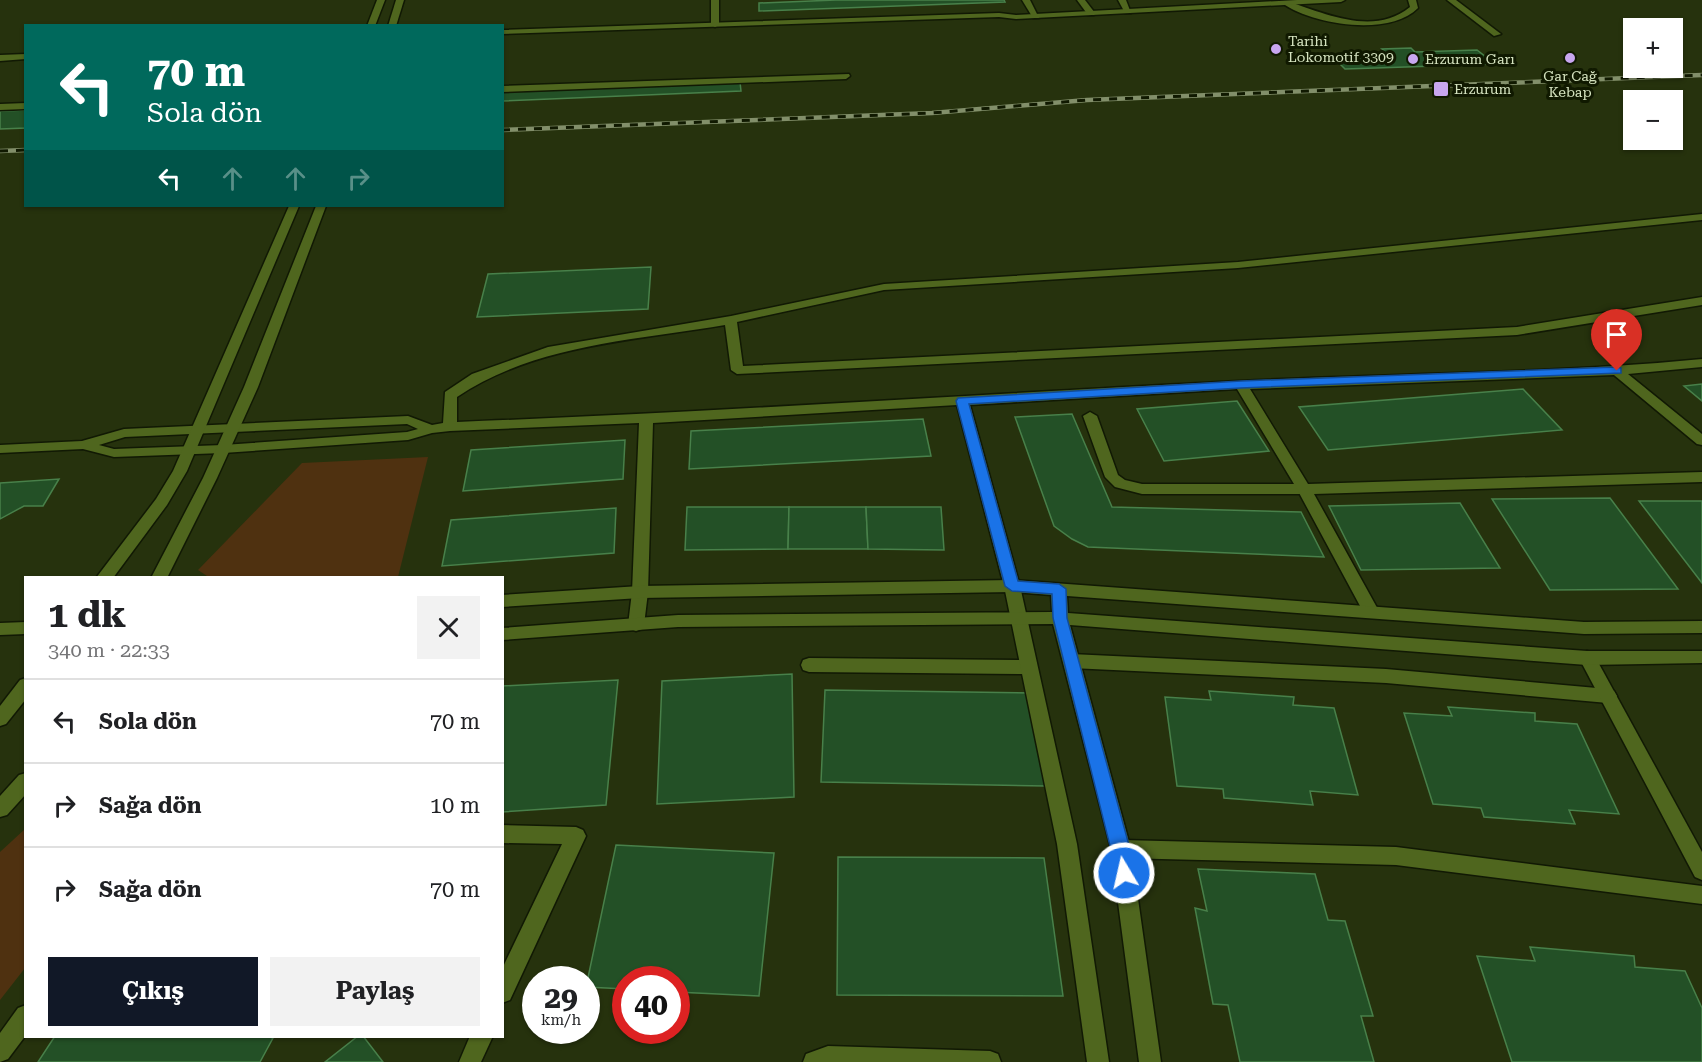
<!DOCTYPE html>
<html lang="tr">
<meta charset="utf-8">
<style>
body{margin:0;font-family:"Roboto Serif",serif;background:#f2f2f2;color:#202124;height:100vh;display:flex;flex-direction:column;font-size:22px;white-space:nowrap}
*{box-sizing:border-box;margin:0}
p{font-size:20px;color:#757577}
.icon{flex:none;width:33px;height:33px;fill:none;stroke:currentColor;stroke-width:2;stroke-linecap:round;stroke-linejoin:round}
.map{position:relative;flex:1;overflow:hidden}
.details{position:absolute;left:24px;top:576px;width:480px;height:462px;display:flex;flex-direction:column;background:#fff;border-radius:0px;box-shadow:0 2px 4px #0004}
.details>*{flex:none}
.guide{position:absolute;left:24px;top:24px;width:480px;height:183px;border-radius:0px;box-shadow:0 2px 4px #0004;background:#00695c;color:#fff;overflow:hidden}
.controls{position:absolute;left:1623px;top:18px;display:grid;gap:12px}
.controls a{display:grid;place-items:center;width:60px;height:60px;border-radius:0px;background:#fff;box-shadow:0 2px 4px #0004;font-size:30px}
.speed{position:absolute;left:522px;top:966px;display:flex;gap:12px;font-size:30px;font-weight:700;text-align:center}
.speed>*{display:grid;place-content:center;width:78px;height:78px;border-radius:50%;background:#fff;box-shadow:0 2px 4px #0004;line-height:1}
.speed small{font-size:15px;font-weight:400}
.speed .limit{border:9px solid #d22;background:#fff;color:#111}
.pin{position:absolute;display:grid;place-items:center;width:51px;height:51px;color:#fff;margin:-62px -26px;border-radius:50% 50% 50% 0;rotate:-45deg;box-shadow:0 0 6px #0007}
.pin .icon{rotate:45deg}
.me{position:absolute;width:66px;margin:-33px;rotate:351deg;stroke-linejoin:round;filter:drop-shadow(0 0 4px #0008)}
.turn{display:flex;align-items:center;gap:21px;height:126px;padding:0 24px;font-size:27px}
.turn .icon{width:78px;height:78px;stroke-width:2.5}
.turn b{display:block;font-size:42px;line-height:51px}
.lanes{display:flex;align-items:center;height:57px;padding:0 24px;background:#0003;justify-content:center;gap:30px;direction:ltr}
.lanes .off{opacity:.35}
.round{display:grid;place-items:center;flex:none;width:63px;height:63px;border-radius:0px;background:#f2f2f2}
.summary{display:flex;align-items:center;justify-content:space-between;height:102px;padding:0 24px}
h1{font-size:36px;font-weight:700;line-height:45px}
.cta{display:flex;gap:12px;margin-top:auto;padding:12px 24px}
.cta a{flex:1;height:69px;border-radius:0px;background:#111827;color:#fff;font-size:24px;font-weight:700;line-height:69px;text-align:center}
.cta a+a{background:#f2f2f2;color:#202124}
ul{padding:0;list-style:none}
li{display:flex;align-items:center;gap:18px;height:84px;padding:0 24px;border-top:2px solid #e0e0e0}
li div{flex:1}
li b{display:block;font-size:22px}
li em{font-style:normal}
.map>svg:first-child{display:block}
.green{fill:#4f3110}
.building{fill:#235026;stroke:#48804a;stroke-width:1.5}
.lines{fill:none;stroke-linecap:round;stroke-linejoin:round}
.service-casing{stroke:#111904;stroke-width:3}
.minor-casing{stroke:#111904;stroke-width:3}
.tertiary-casing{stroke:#111904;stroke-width:3}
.service{fill:#4f661e;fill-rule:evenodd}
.minor{fill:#4f661e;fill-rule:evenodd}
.tertiary{fill:#4f661e;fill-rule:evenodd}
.rail-casing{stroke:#828f6a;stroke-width:4.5}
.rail{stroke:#101900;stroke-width:3;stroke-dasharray:8;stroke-linecap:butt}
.route{fill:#1a73e8;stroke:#114b97;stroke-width:1.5}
.poi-dot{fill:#c8a6ef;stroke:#101900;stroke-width:2}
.labels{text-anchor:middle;stroke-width:6;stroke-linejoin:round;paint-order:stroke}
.far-poi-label{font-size:14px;fill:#d5e3bf;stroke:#101900;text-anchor:start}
</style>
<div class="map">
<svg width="1702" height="1062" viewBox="0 0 1702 1062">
<rect width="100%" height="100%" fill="#26320d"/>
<g class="green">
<path d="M 428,457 L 398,577 L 210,578 L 198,570 L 302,463 Z"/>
<path d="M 25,829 L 25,968 L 0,1000 L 0,852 Z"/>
</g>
<g class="building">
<path d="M 836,0 L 1004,0 L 1005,2 L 759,11 L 759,3 Z"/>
<path d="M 1411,48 L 1415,52 L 1477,50 L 1495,64 L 1345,69 L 1331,55 L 1387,53 L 1382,49 Z"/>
<path d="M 740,82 L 741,91 L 502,101 L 502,92 Z"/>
<path d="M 26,110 L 26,128 L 0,129 L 0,111 Z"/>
<path d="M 651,267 L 648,309 L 477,317 L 488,274 Z"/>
<path d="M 1702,384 L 1702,401 L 1684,386 Z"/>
<path d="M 1523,389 L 1562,430 L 1328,450 L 1299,407 Z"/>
<path d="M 1237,401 L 1269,451 L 1164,461 L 1137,409 Z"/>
<path d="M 1072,414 L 1112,507 L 1301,512 L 1324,557 L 1088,547 L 1072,539 L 1054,526 L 1015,417 Z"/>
<path d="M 923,419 L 931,456 L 689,469 L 691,431 Z"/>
<path d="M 625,440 L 623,479 L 463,491 L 471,450 Z"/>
<path d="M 59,479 L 43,506 L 24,506 L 0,519 L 0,483 Z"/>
<path d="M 1610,498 L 1678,589 L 1550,590 L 1492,499 Z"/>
<path d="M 1639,501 L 1702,501 L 1702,583 Z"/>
<path d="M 1460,503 L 1500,568 L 1361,570 L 1329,506 Z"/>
<path d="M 687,507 L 789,507 L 788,549 L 685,550 Z"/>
<path d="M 789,507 L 866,507 L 868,549 L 788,549 Z"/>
<path d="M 866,507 L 941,507 L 944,550 L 868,549 Z"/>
<path d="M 616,508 L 614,553 L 442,566 L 451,520 Z"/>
<path d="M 792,674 L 794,797 L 657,804 L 662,681 Z"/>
<path d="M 618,680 L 606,805 L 502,812 L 502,686 Z"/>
<path d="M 825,690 L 1033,693 L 1045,786 L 821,782 Z"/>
<path d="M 1209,691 L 1294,697 L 1293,705 L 1334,708 L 1358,795 L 1310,791 L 1313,805 L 1224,798 L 1223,789 L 1177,786 L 1165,697 L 1211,700 Z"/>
<path d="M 1448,707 L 1535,713 L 1535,721 L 1577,724 L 1619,814 L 1569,810 L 1575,824 L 1484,817 L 1481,808 L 1433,804 L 1404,713 L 1452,716 Z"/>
<path d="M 616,845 L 774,853 L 759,996 L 676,992 L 676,980 L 626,980 L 626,989 L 586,987 Z"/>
<path d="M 838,857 L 1044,858 L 1063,996 L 837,995 Z"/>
<path d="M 1198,869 L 1315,874 L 1328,920 L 1345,921 L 1373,1016 L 1361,1016 L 1374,1062 L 1240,1062 L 1228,1005 L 1213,1004 L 1195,908 L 1207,911 Z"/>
<path d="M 1530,947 L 1634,956 L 1635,967 L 1685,971 L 1702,1008 L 1702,1062 L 1512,1062 L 1477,956 L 1535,961 Z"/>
<path d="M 55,1036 L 266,1036 L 273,1038 L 260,1062 L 38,1062 Z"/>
<path d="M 358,1036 L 363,1036 L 383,1062 L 325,1062 Z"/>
</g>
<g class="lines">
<g class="service-casing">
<g id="service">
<path d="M 1022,0 L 1030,0 L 1039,18 L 1033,18 Z"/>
<path d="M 1077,0 L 1085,0 L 1095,13 L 1094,15 L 1088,15 Z"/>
<path d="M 1408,0 L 1416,0 L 1418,8 C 1390,37 1312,25 1282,3 L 1286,1 C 1325,13 1373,37 1410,7 Z"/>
<path d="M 1447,0 L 1456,0 L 1501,34 L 1494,36 Z"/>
<path d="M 849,74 L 850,76 L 846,79 L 502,92 L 502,86 Z"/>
<path d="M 26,103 L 26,109 L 0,110 L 0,104 Z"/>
<path d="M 1090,412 L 1097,416 L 1118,475 L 1125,480 L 1142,484 L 1304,484 L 1311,489 L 1304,494 L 1142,494 L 1115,487 L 1105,477 L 1083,416 Z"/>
<path d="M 1071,654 L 1386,669 L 1608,689 L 1614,691 L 1617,696 L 1614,701 L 1608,703 L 1386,683 L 1071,668 L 1065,666 L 1063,661 L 1065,656 Z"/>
<path d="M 809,658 L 1029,660 L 1035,662 L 1037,667 L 1035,672 L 1029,674 L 809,672 L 803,670 L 801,665 L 803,660 Z"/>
<path d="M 502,825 L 576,827 L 583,830 L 586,836 L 510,1000 L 502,1003 L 502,969 L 562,844 L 502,843 Z"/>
<path d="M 26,1005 L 26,1035 L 8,1059 L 0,1062 L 0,1033 L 18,1008 Z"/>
<path d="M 470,1036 L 493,1036 L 481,1062 L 459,1062 Z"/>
<path d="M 828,1046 L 990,1051 L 998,1054 L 1001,1062 L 803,1062 L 806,1054 Z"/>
</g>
</g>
<g class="minor-casing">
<g id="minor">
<path d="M 711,0 L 719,0 L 719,25 L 715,27 L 711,25 Z"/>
<path d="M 1118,0 L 1126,0 L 1131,13 L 1125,13 Z"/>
<path d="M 1702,214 L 1702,220 L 1238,268 L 884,290 L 737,322 L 743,366 L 1517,327 L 1702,297 L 1702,305 L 1517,335 L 737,374 L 731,370 L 725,325 C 636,340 533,345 457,397 L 457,422 C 718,412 978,394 1239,381 C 1393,373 1548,374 1702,359 L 1702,367 L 1628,374 L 1702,434 L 1702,445 L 1697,444 L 1614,375 L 1250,389 L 1308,484 L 1702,472 L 1702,482 L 1314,494 L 1380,613 L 1378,617 L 1366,617 L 1297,489 L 1237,389 L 970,405 L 1020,586 L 1077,844 L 1109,1062 L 1087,1062 L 1057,844 L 1004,586 L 957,405 L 653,423 L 648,592 L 644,625 L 642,629 L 636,631 L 630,629 L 628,625 L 632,592 L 639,423 L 450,431 L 432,433 L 408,440 L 223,453 L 114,457 L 83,449 L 0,453 L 0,445 L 82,441 L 124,429 L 408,416 L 432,425 L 443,423 L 445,392 L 472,374 L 548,347 L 731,316 L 884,284 L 1238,262 ZM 407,424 L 418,429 L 407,432 L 223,445 L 114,449 L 99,445 L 125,437 Z"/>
<path d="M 1587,651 L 1593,653 L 1702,852 L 1702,880 L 1695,877 L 1579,658 L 1581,653 Z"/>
<path d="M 1121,840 L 1396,847 L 1702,886 L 1702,904 L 1396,865 L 1121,858 L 1114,855 L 1111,849 L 1114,843 Z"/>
</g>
</g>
<g class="tertiary-casing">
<g id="tertiary">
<path d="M 377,0 L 385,0 L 375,26 L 367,26 Z"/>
<path d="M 396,0 L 404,0 L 396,26 L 388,26 Z"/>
<path d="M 1297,0 L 1345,0 L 1341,2 L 1016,19 L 999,17 L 502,34 L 502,30 L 999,13 L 1016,15 Z"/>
<path d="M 26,54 L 26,59 L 0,61 L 0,55 Z"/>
<path d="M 289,206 L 299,206 L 187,471 L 167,505 L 113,578 L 96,578 L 156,499 L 173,471 Z"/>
<path d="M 316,206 L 326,206 L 258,387 L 217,478 L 167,578 L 151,578 L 203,478 L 244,387 Z"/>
<path d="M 1012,580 L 1584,622 L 1702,621 L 1702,633 L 1584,634 L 1067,596 L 1068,613 L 1587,651 L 1702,651 L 1702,663 L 1587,665 L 1070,625 L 1131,849 L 1161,1062 L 1139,1062 L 1111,849 L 1053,624 L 678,627 L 502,640 L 502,628 L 678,615 L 1052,612 L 1051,595 L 1012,592 L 640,598 L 502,607 L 502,595 L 640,586 Z"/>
<path d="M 26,622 L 26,634 L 0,635 L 0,623 Z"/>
<path d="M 26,678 L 26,699 L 6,724 L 0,726 L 0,706 L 20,680 Z"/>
<path d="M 26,773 L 26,794 L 7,815 L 0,817 L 0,796 L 19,775 Z"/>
</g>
</g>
<use href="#service" class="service"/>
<use href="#minor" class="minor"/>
<use href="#tertiary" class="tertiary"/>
<g class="rail-casing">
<g id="rail">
<path d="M 502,130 L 932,113 L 1087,100 L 1702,75"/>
<path d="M 0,151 L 26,150"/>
</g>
</g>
<use href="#rail" class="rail"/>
</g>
<path class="route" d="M 1617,367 L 1621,368 L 1621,373 L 1241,388 L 969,404 L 1018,581 L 1059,584 L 1066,589 L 1067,618 L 1130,849 L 1133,873 L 1131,878 L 1124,881 L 1118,878 L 1053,618 L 1052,594 L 1012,591 L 1005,586 L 956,401 L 958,398 L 1241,381 Z"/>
<g class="poi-dot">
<circle cx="1276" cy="49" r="6"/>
<circle cx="1570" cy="58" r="6"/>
<circle cx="1413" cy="59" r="6"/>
<rect x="1433" y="81" width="16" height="16" rx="3"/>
</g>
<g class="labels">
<g class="far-poi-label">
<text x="1288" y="46">Tarihi<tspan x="1288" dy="16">Lokomotif 3309</tspan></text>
<text x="1425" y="64">Erzurum Garı</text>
<text x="1570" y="81" text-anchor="middle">Gar Cağ<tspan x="1570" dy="16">Kebap</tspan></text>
<text x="1454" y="94">Erzurum</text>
</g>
</g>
</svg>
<div class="controls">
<a>+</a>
<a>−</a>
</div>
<div class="speed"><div>29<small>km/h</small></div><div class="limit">40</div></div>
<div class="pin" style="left:1617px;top:371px;background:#d93025"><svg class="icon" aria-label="arrive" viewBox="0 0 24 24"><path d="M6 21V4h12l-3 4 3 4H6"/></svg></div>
<svg class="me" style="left:1124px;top:873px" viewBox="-20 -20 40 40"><circle r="17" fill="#1a73e8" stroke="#fff" stroke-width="3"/><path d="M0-11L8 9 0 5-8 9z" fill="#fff"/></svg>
<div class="guide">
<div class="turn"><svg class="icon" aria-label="left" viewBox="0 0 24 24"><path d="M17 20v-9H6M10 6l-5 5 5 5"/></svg><div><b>70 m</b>Sola dön</div></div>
<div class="lanes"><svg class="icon" aria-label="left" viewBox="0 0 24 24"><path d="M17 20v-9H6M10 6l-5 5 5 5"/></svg><svg class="icon off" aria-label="ahead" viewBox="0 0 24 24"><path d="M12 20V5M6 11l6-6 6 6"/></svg><svg class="icon off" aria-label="ahead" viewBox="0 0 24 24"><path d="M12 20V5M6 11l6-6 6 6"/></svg><svg class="icon off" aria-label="right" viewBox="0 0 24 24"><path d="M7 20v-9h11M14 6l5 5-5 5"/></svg></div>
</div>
<section class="details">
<div class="summary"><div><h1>1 dk</h1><p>340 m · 22:33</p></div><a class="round"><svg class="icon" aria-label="close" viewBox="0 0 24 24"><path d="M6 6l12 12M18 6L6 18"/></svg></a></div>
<ul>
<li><svg class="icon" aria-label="left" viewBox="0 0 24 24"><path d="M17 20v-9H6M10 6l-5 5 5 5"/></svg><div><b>Sola dön</b></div><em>70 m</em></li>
<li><svg class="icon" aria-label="right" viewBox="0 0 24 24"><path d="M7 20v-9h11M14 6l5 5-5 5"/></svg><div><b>Sağa dön</b></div><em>10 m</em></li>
<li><svg class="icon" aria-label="right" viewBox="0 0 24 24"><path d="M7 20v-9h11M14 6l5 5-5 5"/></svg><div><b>Sağa dön</b></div><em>70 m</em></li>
</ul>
<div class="cta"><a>Çıkış</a><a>Paylaş</a></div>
</section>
</div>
